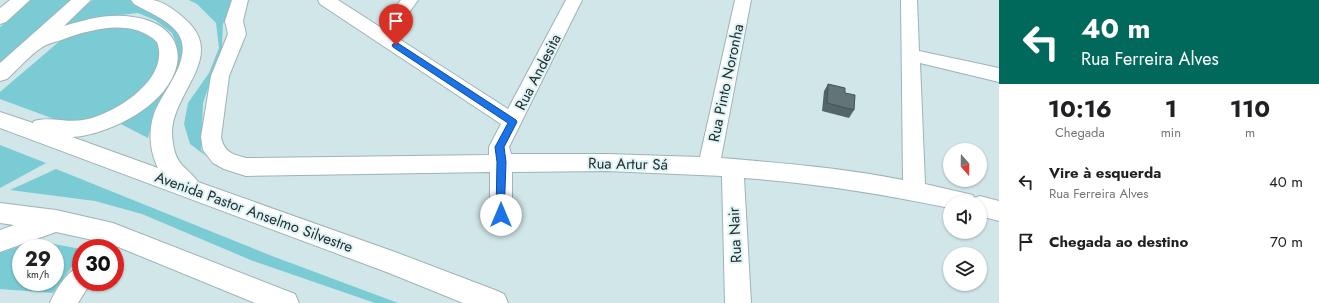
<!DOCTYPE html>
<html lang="pt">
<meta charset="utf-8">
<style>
body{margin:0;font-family:Jost,sans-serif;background:#f2f2f2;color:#202124;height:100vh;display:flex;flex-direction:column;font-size:15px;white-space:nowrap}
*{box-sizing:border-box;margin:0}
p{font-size:13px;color:#757577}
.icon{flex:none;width:22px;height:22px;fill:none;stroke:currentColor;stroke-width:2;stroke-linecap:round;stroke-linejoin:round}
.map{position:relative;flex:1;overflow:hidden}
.details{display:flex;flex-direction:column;background:#fff;width:320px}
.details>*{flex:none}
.top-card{background:#00695c;color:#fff;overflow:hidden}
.needle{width:26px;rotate:160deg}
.tools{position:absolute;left:943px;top:143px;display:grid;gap:8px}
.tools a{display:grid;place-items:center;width:44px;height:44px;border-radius:50%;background:#fff;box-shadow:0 1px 3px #0004;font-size:20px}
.speed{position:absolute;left:12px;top:239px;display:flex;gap:8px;font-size:20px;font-weight:700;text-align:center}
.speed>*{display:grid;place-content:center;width:52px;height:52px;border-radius:50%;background:#fff;box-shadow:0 1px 3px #0004;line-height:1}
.speed small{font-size:10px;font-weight:400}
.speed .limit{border:6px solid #d22;background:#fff;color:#111}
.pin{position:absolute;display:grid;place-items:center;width:34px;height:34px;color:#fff;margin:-41px -17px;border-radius:50% 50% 50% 0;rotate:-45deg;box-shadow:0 0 4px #0007}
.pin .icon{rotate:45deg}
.me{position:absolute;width:44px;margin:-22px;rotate:0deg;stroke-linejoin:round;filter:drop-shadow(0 0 3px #0008)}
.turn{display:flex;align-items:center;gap:14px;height:84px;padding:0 16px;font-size:18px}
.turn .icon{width:52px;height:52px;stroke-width:2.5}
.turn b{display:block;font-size:28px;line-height:34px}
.eta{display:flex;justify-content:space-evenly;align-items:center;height:68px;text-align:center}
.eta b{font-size:24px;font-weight:700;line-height:28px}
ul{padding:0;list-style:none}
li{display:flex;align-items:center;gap:12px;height:60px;padding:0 16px}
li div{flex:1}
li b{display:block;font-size:15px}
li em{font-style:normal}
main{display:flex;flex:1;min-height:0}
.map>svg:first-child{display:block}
.green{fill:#7acbd4;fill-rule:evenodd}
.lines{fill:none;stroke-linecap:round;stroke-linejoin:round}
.street-casing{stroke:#9eb3b6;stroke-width:2}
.secondary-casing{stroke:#9eb3b6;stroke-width:2}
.street{fill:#fff;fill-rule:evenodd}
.secondary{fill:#fff;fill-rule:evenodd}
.wall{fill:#536566}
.building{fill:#617577;stroke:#445253}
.route{fill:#1a73e8;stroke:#114b97}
.labels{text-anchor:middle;stroke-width:4;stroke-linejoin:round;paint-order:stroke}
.street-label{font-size:15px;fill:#242d2e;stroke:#ddf3f5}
</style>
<main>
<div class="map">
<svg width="999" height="303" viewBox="0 0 999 303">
<rect width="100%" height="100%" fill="#d0e6e8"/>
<g class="green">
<path d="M 31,0 L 73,0 L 0,67 L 0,27 Z"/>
<path d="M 93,0 L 132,0 L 161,16 L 181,34 L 187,59 L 166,95 L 156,107 L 148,138 L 113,120 L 169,80 L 177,64 L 177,45 L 172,33 L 155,20 L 138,13 L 92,18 L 59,27 Z"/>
<path d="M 189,0 L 235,0 L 223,24 L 222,47 L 203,103 L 201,150 L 206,156 L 190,144 L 184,124 L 188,103 L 209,73 L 219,48 L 216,23 L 197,4 Z"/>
<path d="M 123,25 C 136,29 149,32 158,43 C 161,48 160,55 158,61 C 150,96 101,124 66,122 C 59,122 52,118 46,116 C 31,110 15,105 0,99 L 0,92 L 61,40 L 79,31 Z"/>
<path d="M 0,145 L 46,163 L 0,188 Z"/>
<path d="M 56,169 L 272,256 L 398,303 L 375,303 L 253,261 L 142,214 L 95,201 L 10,190 Z"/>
<path d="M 43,242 L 81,249 L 81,254 L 53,293 L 0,289 L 0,253 L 20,246 ZM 21,248 L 55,248 L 55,282 L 21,282 Z"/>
</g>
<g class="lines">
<g class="street-casing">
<g id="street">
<path d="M 232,0 L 248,0 L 243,21 L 246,34 L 229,76 L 221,137 C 224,152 232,154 246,158 L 489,155 L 489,147 L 501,124 L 320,4 L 318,0 L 338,0 L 380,27 L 401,0 L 418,0 L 393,35 L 508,109 L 566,0 L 582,0 L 509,147 L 511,154 L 607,154 L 700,157 L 735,0 L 751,0 L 721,158 C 781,163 843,168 903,180 L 901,0 L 917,0 L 919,51 L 999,68 L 999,82 L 920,63 L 925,184 L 973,195 L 974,198 L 980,196 L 999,201 L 999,221 L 980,216 L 980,202 L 950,202 L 950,208 C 882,194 814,183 744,178 L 751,303 L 725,303 L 722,176 L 607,171 L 512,172 L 512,215 L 509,222 L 501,225 L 493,222 L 490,215 L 490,172 L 246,176 L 224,169 L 213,163 L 203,150 L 201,137 L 211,76 L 228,34 L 225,21 Z"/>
<path d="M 113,224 L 121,227 L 125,234 L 115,250 L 115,248 L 90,248 C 95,237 102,228 113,224 Z"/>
<path d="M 81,266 L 81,282 L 91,282 L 78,303 L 50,303 C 56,289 67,271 81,266 Z"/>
</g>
</g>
<g class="secondary-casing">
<g id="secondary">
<path d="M 10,0 L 30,0 L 6,22 L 0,24 L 0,8 Z"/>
<path d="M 71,0 L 91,0 L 64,26 C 87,19 110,13 133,17 C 171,22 191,50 168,85 C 157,102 139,114 121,123 C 106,130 89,136 72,137 L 158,168 C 150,152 148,131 154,114 C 162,91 196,57 177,32 C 167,19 148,12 134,4 L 131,0 C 138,0 146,0 153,0 C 164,2 178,12 186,20 C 227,57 171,93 172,134 C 173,148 175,160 186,169 C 190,173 195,177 198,182 L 395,252 L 495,290 L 504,294 L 508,303 L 463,303 L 389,273 L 0,128 L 0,112 L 33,123 L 34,121 C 50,116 67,123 83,120 C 114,115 171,79 157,42 C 132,18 92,29 64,39 C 57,42 47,43 41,48 C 29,56 18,69 7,79 L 0,81 L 0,63 Z"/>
<path d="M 0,203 L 56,210 L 113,223 L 295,294 L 299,303 L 255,303 L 111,244 L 56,232 L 0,252 L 0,230 L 14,225 L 0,223 Z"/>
</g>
</g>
<use href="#street" class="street"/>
<use href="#secondary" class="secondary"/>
</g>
<path class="wall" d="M 828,84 L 854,110 L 849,118 L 822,111 L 824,91 Z"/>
<path class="building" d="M 828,84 L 845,88 L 845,93 L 855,95 L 854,110 L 827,103 Z"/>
<path class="route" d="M 396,42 L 516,120 L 517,122 L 504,147 L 506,162 L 504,218 L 498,218 L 496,215 L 497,162 L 495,147 L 508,123 L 393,47 L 392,45 Z"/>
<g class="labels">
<g class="street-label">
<text transform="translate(538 72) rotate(-63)" y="5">Rua Andesita</text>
<text transform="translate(726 83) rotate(-78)" y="5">Rua Pinto Noronha</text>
<text transform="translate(628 164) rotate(1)" y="5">Rua Artur Sá</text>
<text transform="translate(254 212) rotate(20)" y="5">Avenida Pastor Anselmo Silvestre</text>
<text transform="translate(735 235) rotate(-93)" y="5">Rua Nair</text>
</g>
</g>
</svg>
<div class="tools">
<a><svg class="needle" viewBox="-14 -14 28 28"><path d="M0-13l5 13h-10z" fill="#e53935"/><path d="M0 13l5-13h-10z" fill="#757577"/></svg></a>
<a><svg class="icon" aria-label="sound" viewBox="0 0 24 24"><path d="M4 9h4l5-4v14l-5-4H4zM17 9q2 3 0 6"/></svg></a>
<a><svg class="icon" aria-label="layers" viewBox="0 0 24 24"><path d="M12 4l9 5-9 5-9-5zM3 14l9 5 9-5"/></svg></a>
</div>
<div class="speed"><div>29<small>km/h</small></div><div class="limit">30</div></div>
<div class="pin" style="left:396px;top:45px;background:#d93025"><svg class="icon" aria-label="arrive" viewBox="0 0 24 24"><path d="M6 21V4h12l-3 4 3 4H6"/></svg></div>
<svg class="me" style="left:501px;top:215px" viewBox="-20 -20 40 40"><circle r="19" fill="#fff"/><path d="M0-13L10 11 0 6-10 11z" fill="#1a73e8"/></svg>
</div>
<section class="details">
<div class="top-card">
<div class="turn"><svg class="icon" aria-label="left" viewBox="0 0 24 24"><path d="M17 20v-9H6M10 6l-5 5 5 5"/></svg><div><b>40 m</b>Rua Ferreira Alves</div></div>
</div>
<div class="eta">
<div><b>10:16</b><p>Chegada</p></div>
<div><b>1</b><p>min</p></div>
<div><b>110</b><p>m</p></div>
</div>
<ul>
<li><svg class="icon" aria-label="left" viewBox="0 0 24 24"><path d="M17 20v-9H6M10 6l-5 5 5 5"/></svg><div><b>Vire à esquerda</b><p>Rua Ferreira Alves</p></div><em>40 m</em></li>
<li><svg class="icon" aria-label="arrive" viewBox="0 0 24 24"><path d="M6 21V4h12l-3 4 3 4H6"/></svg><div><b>Chegada ao destino</b></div><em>70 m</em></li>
</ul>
</section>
</main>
